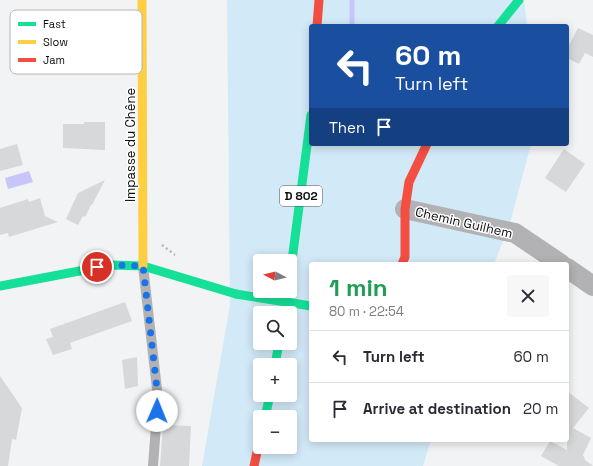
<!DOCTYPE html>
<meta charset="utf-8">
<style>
body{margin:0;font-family:"Space Grotesk",sans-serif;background:#f7f7f7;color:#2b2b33;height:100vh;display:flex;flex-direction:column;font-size:15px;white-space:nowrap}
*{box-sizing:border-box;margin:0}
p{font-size:13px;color:#7c7c81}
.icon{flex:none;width:22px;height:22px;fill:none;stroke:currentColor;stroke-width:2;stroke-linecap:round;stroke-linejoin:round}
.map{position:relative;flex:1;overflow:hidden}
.drawer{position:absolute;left:309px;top:262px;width:260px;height:180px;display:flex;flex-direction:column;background:#fff;border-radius:4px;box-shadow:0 2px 10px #0003}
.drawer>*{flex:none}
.guide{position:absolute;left:309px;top:24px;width:260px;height:122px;border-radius:4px;box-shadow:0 2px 10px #0003;background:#1a4fa0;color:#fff;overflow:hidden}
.needle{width:26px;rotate:277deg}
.tools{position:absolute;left:253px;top:254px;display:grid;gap:8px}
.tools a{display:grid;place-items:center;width:44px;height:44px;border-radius:4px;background:#fff;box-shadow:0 2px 10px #0003;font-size:20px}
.pin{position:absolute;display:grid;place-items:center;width:34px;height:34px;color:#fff;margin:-17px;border:2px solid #fff;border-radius:50%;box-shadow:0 1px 4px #0007}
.me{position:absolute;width:44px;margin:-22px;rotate:1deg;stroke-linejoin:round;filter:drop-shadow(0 0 3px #0008)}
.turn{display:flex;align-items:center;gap:14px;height:84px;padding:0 20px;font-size:18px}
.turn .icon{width:52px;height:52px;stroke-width:2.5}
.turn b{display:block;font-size:28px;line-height:34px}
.then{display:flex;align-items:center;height:38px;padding:0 20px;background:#0003;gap:8px;font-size:15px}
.round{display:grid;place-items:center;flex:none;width:42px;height:42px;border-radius:4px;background:#f7f7f7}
.head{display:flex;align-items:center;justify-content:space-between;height:68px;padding:0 20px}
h1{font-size:24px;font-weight:600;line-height:30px;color:#1e9e55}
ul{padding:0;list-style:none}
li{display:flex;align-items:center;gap:12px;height:52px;padding:0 20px;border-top:1px solid #e1e1e2}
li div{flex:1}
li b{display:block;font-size:15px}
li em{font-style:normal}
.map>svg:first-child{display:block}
.green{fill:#d2e9f7;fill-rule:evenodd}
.water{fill:#c7c6fb}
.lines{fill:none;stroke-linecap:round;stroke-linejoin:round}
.stream{stroke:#c7c6fb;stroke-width:5}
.building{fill:#d7d8d9}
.path{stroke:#b4b5b5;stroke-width:2.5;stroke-dasharray:2 3;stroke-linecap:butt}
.lane{stroke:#b2b2b4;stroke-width:10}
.street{stroke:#b2b2b4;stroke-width:20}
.fast{stroke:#16e098;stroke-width:9}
.slow{stroke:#ffcf43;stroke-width:9}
.jam{stroke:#f24e42;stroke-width:9}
.fast-bridge{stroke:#16e098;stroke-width:9}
.route{stroke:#1a73e8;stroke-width:7;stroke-dasharray:0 12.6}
.labels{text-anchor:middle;stroke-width:3;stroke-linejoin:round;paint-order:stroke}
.shield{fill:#fff;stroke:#545556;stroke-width:1}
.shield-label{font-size:12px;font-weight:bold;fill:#0b0c0d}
.street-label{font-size:13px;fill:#0b0c0d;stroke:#fff}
.key{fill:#fff;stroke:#b6b6b6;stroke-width:1}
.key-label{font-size:11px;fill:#0b0c0d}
</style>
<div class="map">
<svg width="593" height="466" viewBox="0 0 593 466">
<rect width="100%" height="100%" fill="#f1f3f5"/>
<path class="green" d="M 227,0 L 524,0 L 527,26 L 311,26 L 311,144 L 531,144 L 510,223 L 494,264 L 311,264 L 311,440 L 431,440 L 423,466 L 202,466 L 230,305 ZM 260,261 L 290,261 L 290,291 L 260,291 ZM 260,313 L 290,313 L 290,343 L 260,343 ZM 260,365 L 290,365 L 290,395 L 260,395 ZM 260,417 L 290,417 L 290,447 L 260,447 Z"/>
<path class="water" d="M 29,171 L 33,182 L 8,189 L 5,178 Z"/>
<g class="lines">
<path class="stream" d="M 352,0 L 352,26"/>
</g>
<g class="building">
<path d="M 578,28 L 593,35 L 593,57 L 585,53 L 579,64 L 567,58 L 567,49 Z"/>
<path d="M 84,122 L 105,122 L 105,150 L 63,148 L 63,124 L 84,124 Z"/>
<path d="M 17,144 L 23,165 L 0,171 L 0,149 Z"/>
<path d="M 564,149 L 585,164 L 566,192 L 545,178 Z"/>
<path d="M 105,180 L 92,205 L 91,205 L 85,217 L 83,216 L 78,225 L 66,219 L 78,193 Z"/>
<path d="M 40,198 L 45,216 L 58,222 L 9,237 L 8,233 L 0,235 L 0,208 L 28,199 L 29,202 Z"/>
<path d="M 125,302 L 132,321 L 70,343 L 72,349 L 53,355 L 46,339 L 53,337 L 50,329 Z"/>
<path d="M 137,357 L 138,386 L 125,389 L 122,360 Z"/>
<path d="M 0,376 L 22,408 L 16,440 L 12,439 L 8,466 L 0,466 Z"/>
<path d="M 567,391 L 589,408 L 573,428 L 591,438 L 583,455 L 585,460 L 593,466 L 559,466 L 541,456 L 550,441 L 567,450 Z"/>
<path d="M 163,425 L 191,426 L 189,466 L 160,466 Z"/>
</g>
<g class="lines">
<path class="path" d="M 162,245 L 175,255"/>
<path class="lane" d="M 143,266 L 158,398 L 153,466"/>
<g class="street">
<path d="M 405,209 L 515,233 L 561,264"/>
<path d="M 567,268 L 593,286"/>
</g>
<g class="fast">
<path d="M 498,26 L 519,0"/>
<path d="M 290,276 L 311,115"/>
<path d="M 0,286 L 111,265 L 143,266 L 236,294"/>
<path d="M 275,365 L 279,343"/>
<path d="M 265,417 L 270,395"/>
</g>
<path class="slow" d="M 142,0 L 143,266"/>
<g class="jam">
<path d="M 317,26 L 319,0"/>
<path d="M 402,264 L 405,257 L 405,209 L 409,182 L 427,144"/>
<path d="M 254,466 L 260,438"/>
</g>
<path class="fast-bridge" d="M 236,294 L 311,306"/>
</g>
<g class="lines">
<path class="route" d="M 97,267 L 111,265 L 143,266 L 158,398 L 157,411"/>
</g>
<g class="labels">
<rect class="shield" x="280" y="186" width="42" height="20" rx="3"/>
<g class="shield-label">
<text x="301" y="200">D 802</text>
</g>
<g class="street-label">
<text transform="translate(130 145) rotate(-90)" y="5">Impasse du Chêne</text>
<text transform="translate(464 222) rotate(13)" y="5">Chemin Guilhem</text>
</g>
</g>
<rect x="10" y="10" width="132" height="64" rx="6" class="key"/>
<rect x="18" y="22" width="18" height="4" fill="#16e098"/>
<rect x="18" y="40" width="18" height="4" fill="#ffcf43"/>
<rect x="18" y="58" width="18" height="4" fill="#f24e42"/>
<g class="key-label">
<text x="43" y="28">Fast</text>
<text x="43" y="46">Slow</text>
<text x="43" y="64">Jam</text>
</g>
</svg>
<div class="tools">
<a><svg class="needle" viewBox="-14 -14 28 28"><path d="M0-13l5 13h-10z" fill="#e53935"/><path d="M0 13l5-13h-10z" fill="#7c7c81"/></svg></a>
<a><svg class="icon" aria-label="search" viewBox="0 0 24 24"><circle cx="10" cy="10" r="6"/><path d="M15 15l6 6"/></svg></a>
<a>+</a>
<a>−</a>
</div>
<div class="pin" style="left:97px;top:267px;background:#d93025"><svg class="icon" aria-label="arrive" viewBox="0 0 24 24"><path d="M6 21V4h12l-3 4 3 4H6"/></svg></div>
<svg class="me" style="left:157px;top:411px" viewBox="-20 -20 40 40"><circle r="19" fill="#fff"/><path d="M0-13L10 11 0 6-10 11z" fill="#1a73e8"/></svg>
<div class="guide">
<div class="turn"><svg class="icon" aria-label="left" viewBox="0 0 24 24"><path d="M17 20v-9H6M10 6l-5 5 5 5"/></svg><div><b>60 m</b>Turn left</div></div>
<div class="then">Then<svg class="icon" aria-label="arrive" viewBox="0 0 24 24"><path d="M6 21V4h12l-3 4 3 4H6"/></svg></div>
</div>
<section class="drawer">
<div class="head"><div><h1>1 min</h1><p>80 m · 22:54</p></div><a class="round"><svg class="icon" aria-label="close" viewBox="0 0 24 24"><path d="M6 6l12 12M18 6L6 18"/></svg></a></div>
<ul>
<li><svg class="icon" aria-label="left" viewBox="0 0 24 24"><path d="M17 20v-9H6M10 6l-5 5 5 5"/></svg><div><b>Turn left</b></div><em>60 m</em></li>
<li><svg class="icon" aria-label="arrive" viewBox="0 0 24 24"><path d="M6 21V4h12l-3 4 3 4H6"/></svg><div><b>Arrive at destination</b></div><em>20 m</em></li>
</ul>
</section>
</div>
